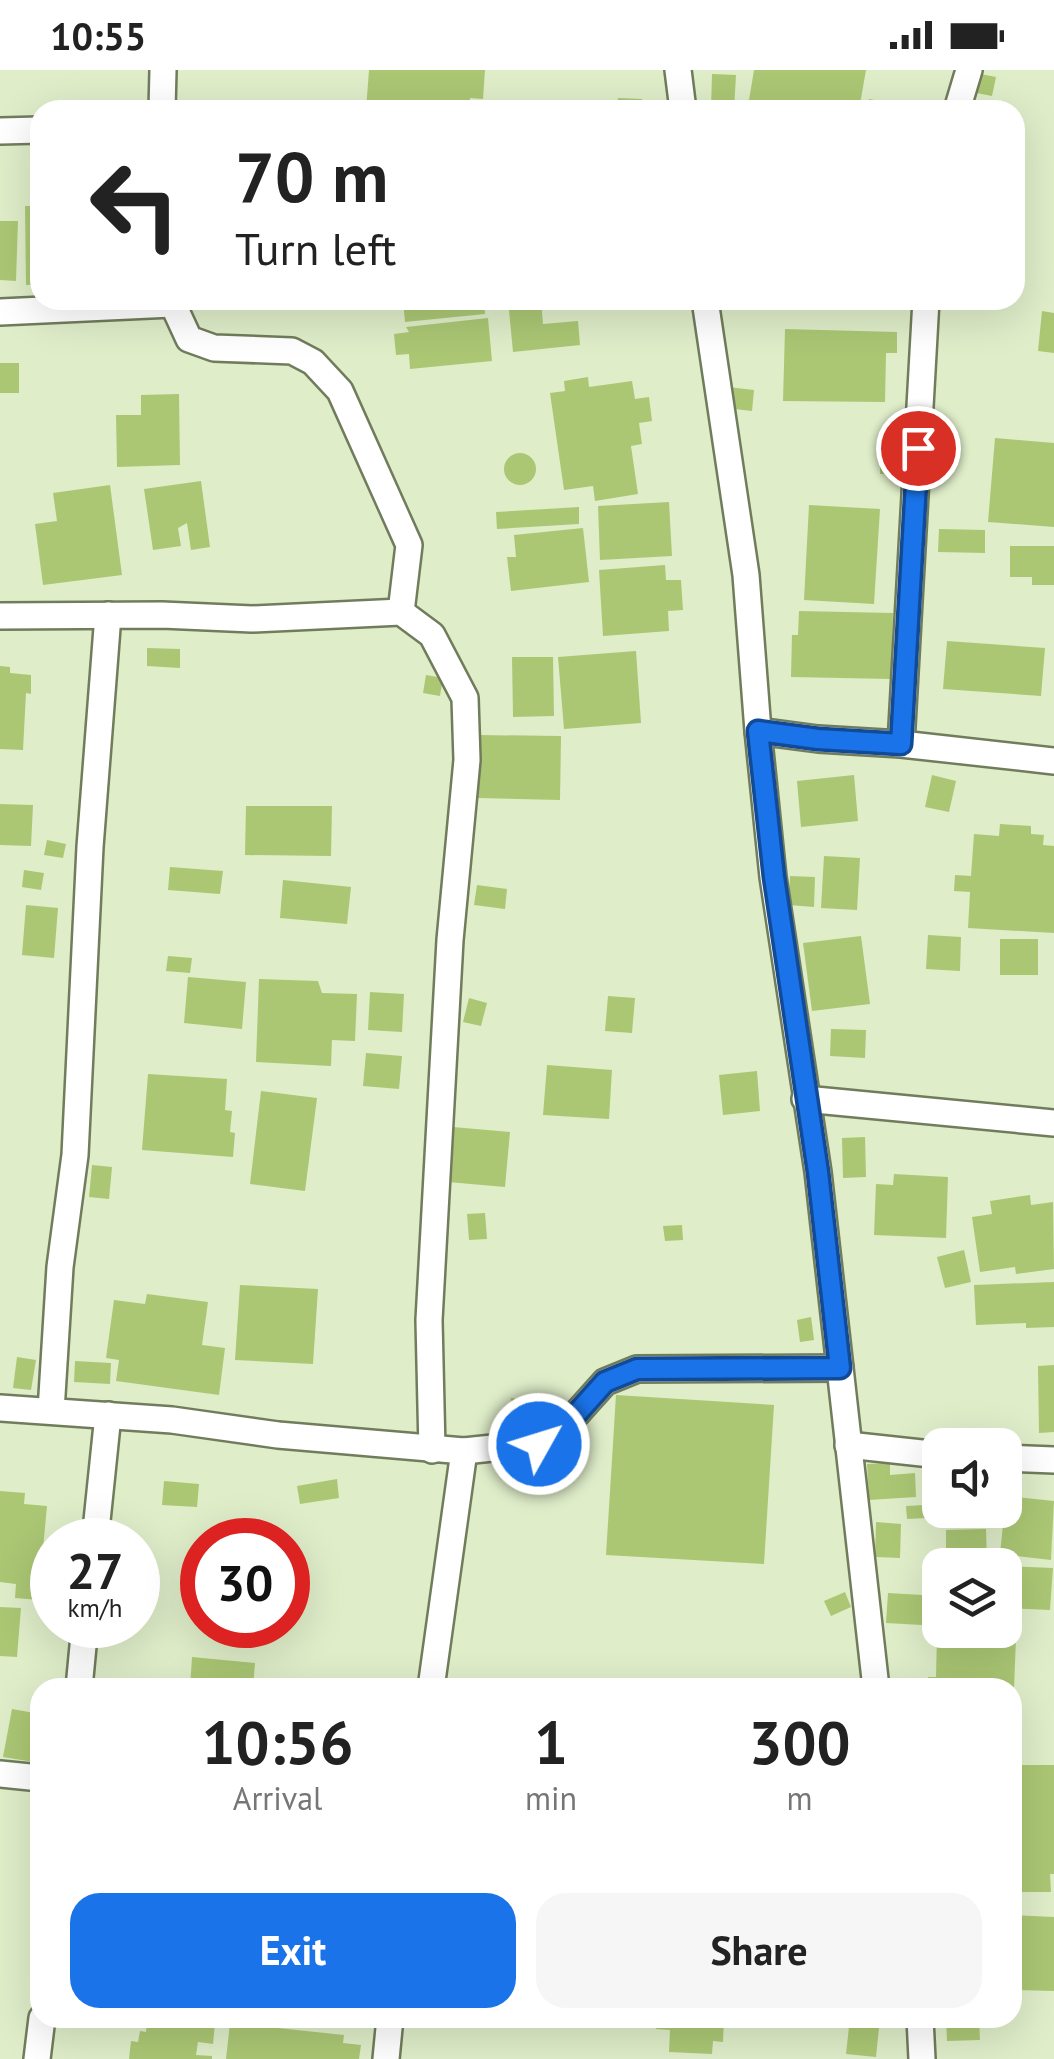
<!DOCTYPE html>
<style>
body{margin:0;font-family:"PT Sans",sans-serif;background:#f6f6f6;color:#222;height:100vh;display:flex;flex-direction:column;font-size:38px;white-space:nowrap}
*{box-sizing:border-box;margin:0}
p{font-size:32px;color:#767676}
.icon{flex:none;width:55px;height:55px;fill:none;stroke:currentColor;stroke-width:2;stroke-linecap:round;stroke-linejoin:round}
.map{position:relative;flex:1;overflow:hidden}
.panel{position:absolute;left:30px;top:1608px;width:992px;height:350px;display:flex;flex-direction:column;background:#fff;border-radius:30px;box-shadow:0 10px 40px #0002}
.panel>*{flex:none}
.hud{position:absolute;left:30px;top:30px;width:995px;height:210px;border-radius:30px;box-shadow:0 10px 40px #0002;background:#fff;color:#222;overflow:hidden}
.controls{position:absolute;left:922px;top:1358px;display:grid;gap:20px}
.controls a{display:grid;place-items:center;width:100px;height:100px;border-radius:20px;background:#fff;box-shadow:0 10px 40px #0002;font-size:50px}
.speed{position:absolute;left:30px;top:1448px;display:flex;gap:20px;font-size:50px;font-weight:700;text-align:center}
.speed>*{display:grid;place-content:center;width:130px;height:130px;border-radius:50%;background:#fff;box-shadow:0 10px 40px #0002;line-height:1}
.speed small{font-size:25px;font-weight:400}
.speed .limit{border:15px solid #d22;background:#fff;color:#111}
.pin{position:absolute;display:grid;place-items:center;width:85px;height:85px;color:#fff;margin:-42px;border:5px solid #fff;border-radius:50%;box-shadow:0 2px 10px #0007}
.me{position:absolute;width:110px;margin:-55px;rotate:51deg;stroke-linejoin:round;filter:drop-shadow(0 0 8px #0008)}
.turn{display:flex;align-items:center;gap:35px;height:210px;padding:0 40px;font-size:45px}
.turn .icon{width:130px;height:130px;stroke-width:2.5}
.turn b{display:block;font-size:70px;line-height:85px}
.eta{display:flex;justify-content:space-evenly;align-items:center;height:170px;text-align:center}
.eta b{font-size:60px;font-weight:700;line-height:70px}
.cta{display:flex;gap:20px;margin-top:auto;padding:20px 40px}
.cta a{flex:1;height:115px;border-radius:30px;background:#1a73e8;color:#fff;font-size:40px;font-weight:700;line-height:115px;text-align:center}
.cta a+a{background:#f6f6f6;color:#222}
.status{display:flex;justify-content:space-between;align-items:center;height:70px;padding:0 50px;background:#fff;direction:ltr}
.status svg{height:28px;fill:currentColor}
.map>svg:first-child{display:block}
.building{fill:#abc774}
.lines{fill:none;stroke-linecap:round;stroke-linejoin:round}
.minor-casing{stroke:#717c5c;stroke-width:30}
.minor{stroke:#fff;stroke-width:25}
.route-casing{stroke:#114b97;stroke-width:25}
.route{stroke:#1a73e8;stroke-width:18}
</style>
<div class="status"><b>10:55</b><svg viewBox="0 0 49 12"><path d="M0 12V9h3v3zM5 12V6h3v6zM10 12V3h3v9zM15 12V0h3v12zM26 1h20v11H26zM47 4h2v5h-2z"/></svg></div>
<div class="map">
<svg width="1054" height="1989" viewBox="0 0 1054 1989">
<rect width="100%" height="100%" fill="#dfedc9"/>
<g class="building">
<path d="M 369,0 L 485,0 L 483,29 L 470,28 L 469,40 L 366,40 Z"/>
<path d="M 754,0 L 866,0 L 859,40 L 779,40 L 780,35 L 749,30 Z"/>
<path d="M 975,3 L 996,7 L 992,26 L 971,22 Z"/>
<path d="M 712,4 L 736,5 L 734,40 L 711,40 Z"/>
<path d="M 618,28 L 642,29 L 642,40 L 617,40 Z"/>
<path d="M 869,29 L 920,38 L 920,40 L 867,40 Z"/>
<path d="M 25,136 L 40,136 L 40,215 L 26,215 Z"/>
<path d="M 0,151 L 18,151 L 16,211 L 0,210 Z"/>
<path d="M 403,230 L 484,230 L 485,244 L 405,252 Z"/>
<path d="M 508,230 L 541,230 L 543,254 L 578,251 L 580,275 L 513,282 Z"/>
<path d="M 750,230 L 819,230 L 819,237 L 750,240 Z"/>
<path d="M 1042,241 L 1054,243 L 1054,283 L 1038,281 Z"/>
<path d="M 488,248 L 492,291 L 410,299 L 409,284 L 396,285 L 394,264 L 409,262 L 406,257 Z"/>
<path d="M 785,259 L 897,262 L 897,283 L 886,283 L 885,332 L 783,331 Z"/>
<rect x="0" y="293" width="19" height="30"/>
<path d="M 588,307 L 589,317 L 632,311 L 635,329 L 649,327 L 652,351 L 639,353 L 642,374 L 631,376 L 638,424 L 595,431 L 593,416 L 564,420 L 550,323 L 565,321 L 564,311 Z"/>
<path d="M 728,317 L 754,320 L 752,341 L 726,338 Z"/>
<path d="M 179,324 L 180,395 L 117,397 L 116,345 L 141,345 L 141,325 Z"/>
<path d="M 995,368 L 1054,373 L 1054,457 L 988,452 Z"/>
<path d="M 881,373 L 902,374 L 901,404 L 880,404 Z"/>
<circle cx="520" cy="399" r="16"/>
<path d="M 201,411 L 210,477 L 191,480 L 187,453 L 178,458 L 181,476 L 153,480 L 144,419 Z"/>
<path d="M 110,415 L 122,505 L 43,515 L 35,454 L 57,451 L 53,423 Z"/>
<path d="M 669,432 L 672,486 L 600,490 L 598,436 Z"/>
<path d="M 809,435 L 880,439 L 874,534 L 804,530 Z"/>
<path d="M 579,437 L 579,454 L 497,459 L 496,442 Z"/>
<path d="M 583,458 L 589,512 L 511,521 L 507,487 L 516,487 L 514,465 Z"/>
<path d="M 939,459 L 985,460 L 985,483 L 938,482 Z"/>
<path d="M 1010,476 L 1054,476 L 1054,515 L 1032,515 L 1032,507 L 1010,507 Z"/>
<path d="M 665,495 L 666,510 L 681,510 L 683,540 L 668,541 L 669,561 L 603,566 L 599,500 Z"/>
<path d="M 799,541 L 893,543 L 891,609 L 791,607 L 792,565 L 798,565 Z"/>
<path d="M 947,571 L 1045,578 L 1041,626 L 943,619 Z"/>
<path d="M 147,578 L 180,579 L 180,598 L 147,596 Z"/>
<path d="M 636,581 L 641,653 L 564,659 L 558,587 Z"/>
<path d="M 512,587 L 553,587 L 554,646 L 513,647 Z"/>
<path d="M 0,596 L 10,597 L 10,603 L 31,605 L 31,624 L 26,623 L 23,680 L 0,679 Z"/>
<path d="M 426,605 L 443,608 L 440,626 L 423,623 Z"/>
<path d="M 479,665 L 561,666 L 560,730 L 478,728 Z"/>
<path d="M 854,705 L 858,751 L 801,757 L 797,711 Z"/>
<path d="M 932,705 L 956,711 L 949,742 L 925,737 Z"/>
<path d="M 0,734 L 33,735 L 31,776 L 0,775 Z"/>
<path d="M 246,736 L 332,736 L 331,786 L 245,785 Z"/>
<path d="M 1000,754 L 1031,756 L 1031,764 L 1044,765 L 1043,775 L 1054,776 L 1054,863 L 968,858 L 970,822 L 954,821 L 955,805 L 971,806 L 974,764 L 999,766 Z"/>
<path d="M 47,770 L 66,774 L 63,788 L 44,785 Z"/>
<path d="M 824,786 L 860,788 L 857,840 L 821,838 Z"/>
<path d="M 170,797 L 223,801 L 220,824 L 168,820 Z"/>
<path d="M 24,800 L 44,803 L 41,820 L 22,817 Z"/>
<path d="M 790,806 L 815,807 L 814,837 L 789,835 Z"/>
<path d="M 283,810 L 351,817 L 347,854 L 280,848 Z"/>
<path d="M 477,815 L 507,819 L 505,839 L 474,835 Z"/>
<path d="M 26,835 L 58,838 L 54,888 L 22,885 Z"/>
<path d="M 928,865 L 961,867 L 960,901 L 926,899 Z"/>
<path d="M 861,866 L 870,934 L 812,941 L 803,873 Z"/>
<rect x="1000" y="869" width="38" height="36"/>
<path d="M 168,886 L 192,888 L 190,903 L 166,901 Z"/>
<path d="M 188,907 L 246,912 L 242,959 L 184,953 Z"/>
<path d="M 259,909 L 318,911 L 322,923 L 357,924 L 355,971 L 332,970 L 331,996 L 256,992 Z"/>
<path d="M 370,922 L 404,924 L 402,962 L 368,960 Z"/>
<path d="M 608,926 L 635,928 L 632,963 L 605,961 Z"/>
<path d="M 469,928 L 487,933 L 481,956 L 463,952 Z"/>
<path d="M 831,959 L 866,960 L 865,988 L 830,986 Z"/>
<path d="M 366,983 L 402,986 L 399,1019 L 363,1016 Z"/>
<path d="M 547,995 L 612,1000 L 609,1049 L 543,1045 Z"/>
<path d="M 757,1001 L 760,1041 L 723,1045 L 719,1005 Z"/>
<path d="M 148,1004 L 227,1009 L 225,1040 L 232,1041 L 230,1062 L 235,1063 L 233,1087 L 142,1080 Z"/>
<path d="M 261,1021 L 317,1028 L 305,1121 L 250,1114 Z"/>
<path d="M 453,1057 L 510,1062 L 505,1117 L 448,1112 Z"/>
<path d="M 865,1067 L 866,1107 L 843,1108 L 842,1068 Z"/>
<path d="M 92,1095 L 112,1097 L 109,1129 L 89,1127 Z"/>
<path d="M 894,1104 L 948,1107 L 946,1168 L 874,1165 L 876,1114 L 893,1115 Z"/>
<path d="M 1030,1125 L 1031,1135 L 1053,1132 L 1054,1199 L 1016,1204 L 1015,1197 L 980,1202 L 972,1147 L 992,1144 L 990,1131 Z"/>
<path d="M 485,1143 L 487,1169 L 469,1170 L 467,1144 Z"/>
<path d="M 682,1155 L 683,1170 L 665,1171 L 663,1156 Z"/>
<path d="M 964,1180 L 971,1212 L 945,1218 L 937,1187 Z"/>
<path d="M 1054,1212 L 1054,1257 L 1026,1258 L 1026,1253 L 976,1255 L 974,1215 Z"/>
<path d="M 240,1215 L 318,1219 L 313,1294 L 235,1290 Z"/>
<path d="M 147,1224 L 208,1232 L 202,1275 L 225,1278 L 219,1325 L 116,1311 L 119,1290 L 106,1288 L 114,1230 L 145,1234 Z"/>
<path d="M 811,1247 L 814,1270 L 800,1272 L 797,1250 Z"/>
<path d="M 17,1287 L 36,1290 L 31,1320 L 13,1318 Z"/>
<path d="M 75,1291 L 111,1293 L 110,1314 L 74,1312 Z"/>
<path d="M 1054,1295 L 1054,1362 L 1039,1363 L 1038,1296 Z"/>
<path d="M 616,1325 L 774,1335 L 764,1494 L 606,1485 Z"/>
<path d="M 511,1328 L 532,1331 L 529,1361 L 508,1359 Z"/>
<path d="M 890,1393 L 890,1405 L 915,1403 L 916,1427 L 869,1430 L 867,1394 Z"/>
<path d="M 337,1409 L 339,1428 L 300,1434 L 297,1416 Z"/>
<path d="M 164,1411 L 199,1414 L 197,1437 L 162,1435 Z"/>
<path d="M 0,1421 L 25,1423 L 24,1434 L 47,1436 L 43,1479 L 49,1479 L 46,1508 L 40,1507 L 39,1530 L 15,1528 L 16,1514 L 0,1512 Z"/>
<path d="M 1006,1426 L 1054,1431 L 1051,1490 L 1000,1484 Z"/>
<path d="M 926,1435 L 927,1448 L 907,1449 L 906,1436 Z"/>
<path d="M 948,1440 L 997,1440 L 996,1454 L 948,1453 Z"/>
<path d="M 876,1452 L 901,1454 L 900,1488 L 875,1487 Z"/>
<path d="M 986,1459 L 987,1495 L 946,1495 L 946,1460 Z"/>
<path d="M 1007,1496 L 1053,1498 L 1050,1540 L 1005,1538 Z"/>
<path d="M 845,1522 L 851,1537 L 831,1546 L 824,1531 Z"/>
<path d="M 888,1523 L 940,1526 L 940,1556 L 886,1553 Z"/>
<path d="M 0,1537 L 21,1538 L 17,1587 L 0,1586 Z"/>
<path d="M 937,1565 L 1016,1568 L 1014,1618 L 927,1618 L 928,1607 L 936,1607 Z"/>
<path d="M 192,1587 L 255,1593 L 253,1618 L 190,1618 Z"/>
<path d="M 12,1639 L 40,1644 L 40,1693 L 3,1687 Z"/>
<path d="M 1013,1695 L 1054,1695 L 1054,1804 L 1050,1804 L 1051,1822 L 1012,1822 Z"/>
<path d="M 1012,1845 L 1054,1847 L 1054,1921 L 1012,1920 Z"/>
<path d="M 147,1948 L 168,1948 L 215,1953 L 213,1974 L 198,1972 L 196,1985 L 212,1986 L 212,1989 L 129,1989 L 131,1971 L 138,1972 L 140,1961 L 146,1962 Z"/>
<path d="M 657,1948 L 724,1948 L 723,1972 L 713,1971 L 712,1984 L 669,1982 L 670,1960 L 656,1959 Z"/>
<path d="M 850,1948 L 880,1948 L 876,1987 L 846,1984 Z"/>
<path d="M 946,1948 L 979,1948 L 980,1970 L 947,1971 Z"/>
<path d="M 230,1953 L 344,1965 L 343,1973 L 361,1975 L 359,1989 L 226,1989 Z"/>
</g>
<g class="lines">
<g class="minor-casing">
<g id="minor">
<path d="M 678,0 L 683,40"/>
<path d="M 162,40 L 163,0"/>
<path d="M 957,40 L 969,0"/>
<path d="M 0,61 L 40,60"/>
<path d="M 171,230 L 189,269 L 214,278 L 292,281 L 313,292 L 340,321 L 409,475 L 401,542"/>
<path d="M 705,230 L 746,505 L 758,661 L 773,807 L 818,1102 L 876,1618"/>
<path d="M 0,242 L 172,234"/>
<path d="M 0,546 L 162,545 L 252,549 L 401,542 L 432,565 L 465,628 L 467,690 L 450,870 L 429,1250 L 432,1380"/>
<path d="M 758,661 L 818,669 L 901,674 L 1054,691"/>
<path d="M 901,674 L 926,230"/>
<path d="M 805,1029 L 1054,1053"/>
<path d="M 0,1338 L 172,1350 L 278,1365 L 464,1381 L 539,1373 L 562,1360 L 605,1312 L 637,1299 L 840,1298"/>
<path d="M 51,1341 L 60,1197 L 75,1085 L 90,777 L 108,545"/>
<path d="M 848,1375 L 940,1385"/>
<path d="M 1005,1388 L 1054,1390"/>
<path d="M 95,1470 L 108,1345"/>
<path d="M 79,1618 L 85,1555"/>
<path d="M 431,1618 L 464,1381"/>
<path d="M 0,1704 L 40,1708"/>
<path d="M 920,1948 L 922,1989"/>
<path d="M 37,1989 L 42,1948"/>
<path d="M 386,1989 L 390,1948"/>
</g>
</g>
<use href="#minor" class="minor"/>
</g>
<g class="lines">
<g class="route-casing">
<path id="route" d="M 539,1374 L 562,1360 L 605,1312 L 637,1299 L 840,1298 L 818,1102 L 774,807 L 758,661 L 818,669 L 901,674 L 918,378"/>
</g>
<use href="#route" class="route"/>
</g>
</svg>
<div class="controls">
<a><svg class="icon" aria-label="sound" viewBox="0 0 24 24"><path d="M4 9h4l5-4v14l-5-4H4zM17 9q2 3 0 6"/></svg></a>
<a><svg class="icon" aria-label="layers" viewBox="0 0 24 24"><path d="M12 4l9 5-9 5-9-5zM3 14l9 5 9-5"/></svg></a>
</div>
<div class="speed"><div>27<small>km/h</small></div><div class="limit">30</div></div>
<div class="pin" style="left:918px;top:378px;background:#d93025"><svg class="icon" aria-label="arrive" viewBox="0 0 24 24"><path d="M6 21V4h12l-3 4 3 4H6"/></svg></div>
<svg class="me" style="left:539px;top:1374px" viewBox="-20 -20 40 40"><circle r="17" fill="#1a73e8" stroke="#fff" stroke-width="3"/><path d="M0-11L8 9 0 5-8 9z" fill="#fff"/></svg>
<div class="hud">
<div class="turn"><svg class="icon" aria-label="left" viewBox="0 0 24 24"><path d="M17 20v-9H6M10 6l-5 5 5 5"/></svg><div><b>70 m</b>Turn left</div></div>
</div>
<section class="panel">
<div class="eta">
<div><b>10:56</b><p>Arrival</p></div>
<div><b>1</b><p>min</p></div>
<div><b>300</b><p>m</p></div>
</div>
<div class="cta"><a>Exit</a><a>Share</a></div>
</section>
</div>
